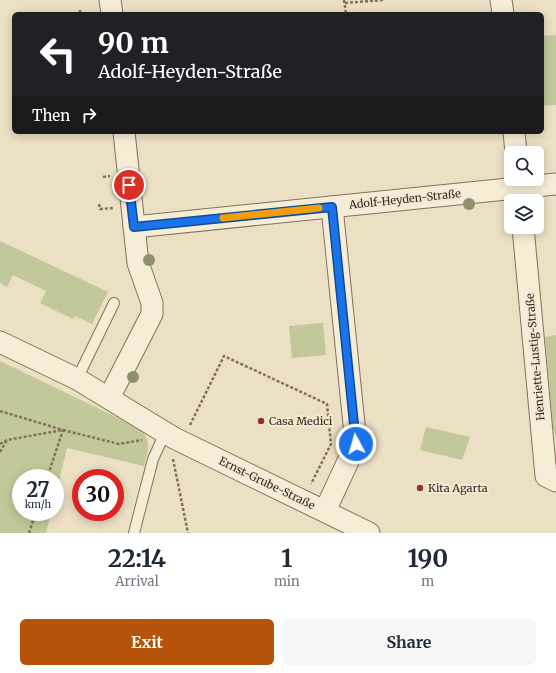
<!DOCTYPE html>
<meta charset="utf-8">
<style>
body{margin:0;font-family:Merriweather,serif;background:#f6f6f7;color:#1f2937;height:100vh;display:flex;flex-direction:column;font-size:15px;white-space:nowrap}
*{box-sizing:border-box;margin:0}
p{font-size:13px;color:#747a83}
.icon{flex:none;width:22px;height:22px;fill:none;stroke:currentColor;stroke-width:2;stroke-linecap:round;stroke-linejoin:round}
.map{position:relative;height:533px;overflow:hidden}
.drawer{display:flex;flex-direction:column;background:#fff;flex:1}
.drawer>*{flex:none}
.guide{position:absolute;left:12px;top:12px;width:532px;height:122px;border-radius:6px;box-shadow:0 2px 10px #0003;background:#202124;color:#fff;overflow:hidden}
.tools{position:absolute;left:504px;top:146px;display:grid;gap:8px}
.tools a{display:grid;place-items:center;width:40px;height:40px;border-radius:6px;background:#fff;box-shadow:0 2px 10px #0003;font-size:20px}
.speed{position:absolute;left:12px;top:469px;display:flex;gap:8px;font-size:20px;font-weight:700;text-align:center}
.speed>*{display:grid;place-content:center;width:52px;height:52px;border-radius:50%;background:#fff;box-shadow:0 2px 10px #0003;line-height:1}
.speed small{font-size:10px;font-weight:400}
.speed .limit{border:6px solid #d22;background:#fff;color:#111}
.pin{position:absolute;display:grid;place-items:center;width:34px;height:34px;color:#fff;margin:-17px;border:2px solid #fff;border-radius:50%;box-shadow:0 1px 4px #0007}
.me{position:absolute;width:44px;margin:-22px;rotate:354deg;stroke-linejoin:round;filter:drop-shadow(0 0 3px #0008)}
.turn{display:flex;align-items:center;gap:14px;height:84px;padding:0 20px;font-size:18px}
.turn .icon{width:52px;height:52px;stroke-width:2.5}
.turn b{display:block;font-size:28px;line-height:34px}
.then{display:flex;align-items:center;height:38px;padding:0 20px;background:#0003;gap:8px;font-size:15px}
.eta{display:flex;justify-content:space-evenly;align-items:center;height:68px;text-align:center}
.eta b{font-size:24px;font-weight:700;line-height:28px}
.button{display:flex;gap:8px;margin-top:auto;padding:8px 20px}
.button a{flex:1;height:46px;border-radius:6px;background:#b45309;color:#fff;font-size:16px;font-weight:700;line-height:46px;text-align:center}
.button a+a{background:#f6f6f7;color:#1f2937}
.map>svg:first-child{display:block}
.green{fill:#c2c899}
.lines{fill:none;stroke-linecap:round;stroke-linejoin:round}
.lane-casing{stroke:#84715c;stroke-width:12}
.street-casing{stroke:#84715c;stroke-width:23}
.path{stroke:#84715c;stroke-width:2.5;stroke-dasharray:3 2;stroke-linecap:butt}
.lane{stroke:#f6edd7;stroke-width:10}
.street{stroke:#f6edd7;stroke-width:21}
.tree{fill:#90906e}
.route-casing{stroke:#114b97;stroke-width:10}
.route{stroke:#1a73e8;stroke-width:7}
.slow{stroke:#f59e0b;stroke-width:7}
.poi-dot{fill:#8f3031;stroke:#f3ead3;stroke-width:1.5}
.labels{text-anchor:middle;stroke-width:4;stroke-linejoin:round;paint-order:stroke}
.street-label{font-size:11px;fill:#352a1f;stroke:#f3ead3}
.poi-label{font-size:11px;fill:#352a1f;stroke:#f3ead3;text-anchor:start}
</style>
<div class="map">
<svg width="556" height="533" viewBox="0 0 556 533">
<rect width="100%" height="100%" fill="#ebdfc4"/>
<g class="green">
<path d="M 556,35 L 556,105 L 542,106 L 542,36 Z"/>
<path d="M 0,241 L 108,292 L 92,324 L 75,316 L 73,319 L 40,303 L 46,291 L 13,275 L 7,287 L 0,283 Z"/>
<path d="M 323,323 L 326,355 L 292,358 L 289,326 Z"/>
<path d="M 556,335 L 556,437 L 553,428 L 545,337 Z"/>
<path d="M 0,361 L 139,428 C 153,442 148,449 144,466 L 67,448 L 55,497 L 55,478 L 21,478 L 21,512 L 51,512 L 46,533 L 0,533 Z"/>
<path d="M 426,427 L 470,437 L 462,460 L 420,450 Z"/>
</g>
<g class="lines">
<g class="lane-casing">
<g id="lane">
<path d="M 77,379 L 114,303"/>
<path d="M 134,533 L 153,459 L 165,433"/>
</g>
</g>
<g class="street-casing">
<g id="street">
<path d="M 110,0 L 112,14"/>
<path d="M 501,0 L 503,14"/>
<path d="M 514,132 L 516,153"/>
<path d="M 134,227 L 556,184"/>
<path d="M 523,227 L 546,476 L 556,481"/>
<path d="M 0,342 L 77,379 L 174,438 L 369,533"/>
<path d="M 109,398 L 152,314 L 152,303 L 138,263 L 124,132"/>
<path d="M 325,511 L 356,444 L 332,207"/>
</g>
</g>
<g class="path">
<path d="M 344,0 L 346,14"/>
<path d="M 345,3 L 383,0"/>
<path d="M 80,10 L 80,14"/>
<path d="M 103,177 L 110,176"/>
<path d="M 99,204 L 100,209 L 113,208"/>
<path d="M 0,411 L 63,430 L 47,478"/>
<path d="M 190,425 L 224,356 L 327,404 L 331,444 L 311,484"/>
<path d="M 0,444 L 7,440 L 63,430 L 119,444 L 142,440"/>
<path d="M 0,452 L 7,440"/>
<path d="M 173,459 L 188,533"/>
<path d="M 29,533 L 36,512"/>
</g>
<use href="#lane" class="lane"/>
<use href="#street" class="street"/>
</g>
<g class="tree">
<circle cx="469" cy="204" r="6"/>
<circle cx="149" cy="260" r="6"/>
<circle cx="133" cy="377" r="6"/>
</g>
<g class="lines">
<g class="route-casing">
<path id="route" d="M 129,185 L 134,227 L 332,207 L 356,444"/>
</g>
<use href="#route" class="route"/>
<path class="slow" d="M 223,218 L 319,208"/>
</g>
<g class="poi-dot">
<circle cx="261" cy="421" r="4"/>
<circle cx="420" cy="488" r="4"/>
</g>
<g class="labels">
<g class="street-label">
<text transform="translate(405 199) rotate(-6)" y="4">Adolf-Heyden-Straße</text>
<text transform="translate(535 357) rotate(-95)" y="4">Henriette-Lustig-Straße</text>
<text transform="translate(267 483) rotate(26)" y="4">Ernst-Grube-Straße</text>
</g>
<g class="poi-label">
<text x="269" y="425">Casa Medici</text>
<text x="428" y="492">Kita Agarta</text>
</g>
</g>
</svg>
<div class="tools">
<a><svg class="icon" aria-label="search" viewBox="0 0 24 24"><circle cx="10" cy="10" r="6"/><path d="M15 15l6 6"/></svg></a>
<a><svg class="icon" aria-label="layers" viewBox="0 0 24 24"><path d="M12 4l9 5-9 5-9-5zM3 14l9 5 9-5"/></svg></a>
</div>
<div class="speed"><div>27<small>km/h</small></div><div class="limit">30</div></div>
<div class="pin" style="left:129px;top:185px;background:#d93025"><svg class="icon" aria-label="arrive" viewBox="0 0 24 24"><path d="M6 21V4h12l-3 4 3 4H6"/></svg></div>
<svg class="me" style="left:356px;top:444px" viewBox="-20 -20 40 40"><circle r="17" fill="#1a73e8" stroke="#fff" stroke-width="3"/><path d="M0-11L8 9 0 5-8 9z" fill="#fff"/></svg>
<div class="guide">
<div class="turn"><svg class="icon" aria-label="left" viewBox="0 0 24 24"><path d="M17 20v-9H6M10 6l-5 5 5 5"/></svg><div><b>90 m</b>Adolf-Heyden-Straße</div></div>
<div class="then">Then<svg class="icon" aria-label="right" viewBox="0 0 24 24"><path d="M7 20v-9h11M14 6l5 5-5 5"/></svg></div>
</div>
</div>
<section class="drawer">
<div class="eta">
<div><b>22:14</b><p>Arrival</p></div>
<div><b>1</b><p>min</p></div>
<div><b>190</b><p>m</p></div>
</div>
<div class="button"><a>Exit</a><a>Share</a></div>
</section>
